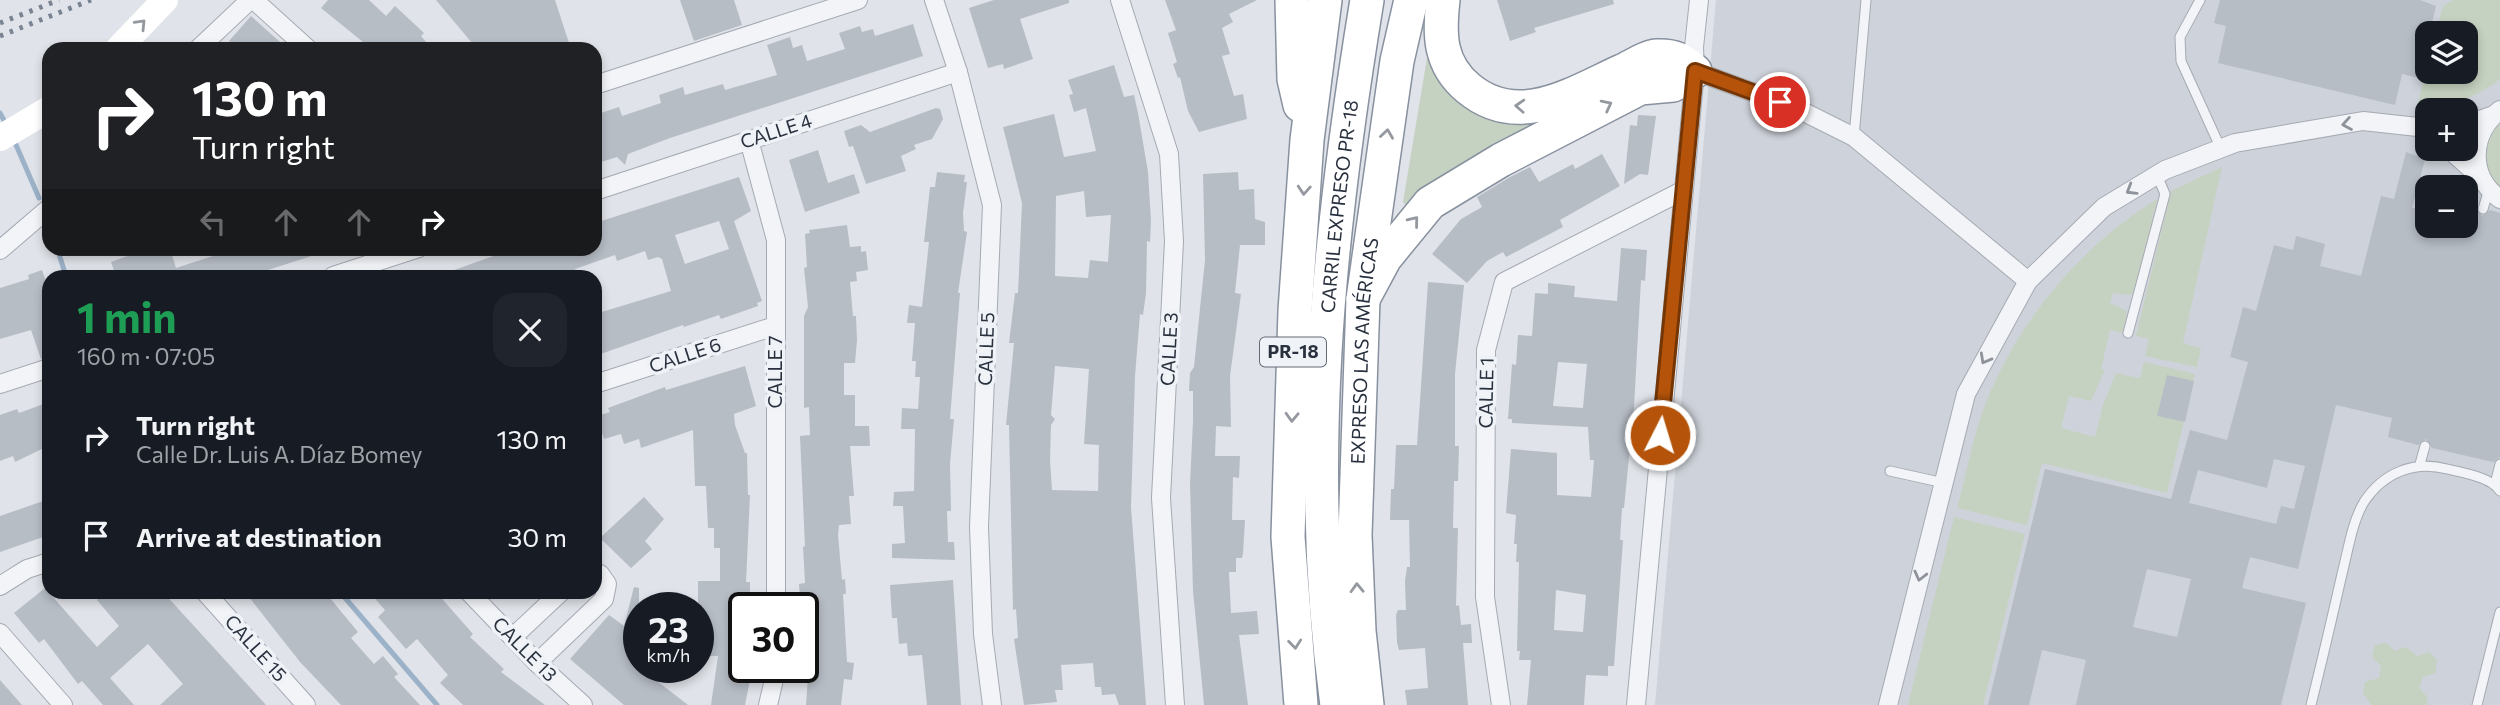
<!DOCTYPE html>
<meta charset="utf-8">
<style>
body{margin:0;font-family:Commissioner,sans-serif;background:#20242c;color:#f1f3f6;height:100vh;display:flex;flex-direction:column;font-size:26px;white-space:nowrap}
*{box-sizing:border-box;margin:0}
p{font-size:23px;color:#9ea1a6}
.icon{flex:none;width:38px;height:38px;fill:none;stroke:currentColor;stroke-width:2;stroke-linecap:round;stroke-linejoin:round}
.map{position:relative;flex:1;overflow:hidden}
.panel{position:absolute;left:42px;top:270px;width:560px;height:329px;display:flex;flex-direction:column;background:#171b24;border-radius:21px;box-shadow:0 4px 10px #0003}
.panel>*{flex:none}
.guide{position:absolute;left:42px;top:42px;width:560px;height:214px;border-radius:21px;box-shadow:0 4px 10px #0003;background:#202124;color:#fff;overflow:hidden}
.tools{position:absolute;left:2415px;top:21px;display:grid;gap:14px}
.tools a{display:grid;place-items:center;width:63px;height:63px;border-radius:14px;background:#171b24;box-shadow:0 4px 10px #0003;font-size:35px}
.speed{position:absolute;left:623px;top:592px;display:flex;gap:14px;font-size:35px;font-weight:700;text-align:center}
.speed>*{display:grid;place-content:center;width:91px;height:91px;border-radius:50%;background:#171b24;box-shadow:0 4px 10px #0003;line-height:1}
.speed small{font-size:18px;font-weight:400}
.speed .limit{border:4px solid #111;border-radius:10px;background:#fff;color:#111}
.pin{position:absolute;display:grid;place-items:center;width:60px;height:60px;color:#fff;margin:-30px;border:4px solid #fff;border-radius:50%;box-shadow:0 2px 7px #0007}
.me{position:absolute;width:77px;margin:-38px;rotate:5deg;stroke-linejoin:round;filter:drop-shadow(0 0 5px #0008)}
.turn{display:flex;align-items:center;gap:24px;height:147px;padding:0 35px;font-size:32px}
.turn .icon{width:91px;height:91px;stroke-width:2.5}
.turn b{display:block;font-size:49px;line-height:60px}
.lanes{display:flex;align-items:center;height:66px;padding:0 35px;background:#0003;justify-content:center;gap:35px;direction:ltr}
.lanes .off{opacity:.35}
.round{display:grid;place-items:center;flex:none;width:74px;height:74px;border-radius:21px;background:#20242c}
.summary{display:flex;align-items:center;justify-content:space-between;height:119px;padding:0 35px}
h1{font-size:42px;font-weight:700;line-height:52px;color:#1e9e55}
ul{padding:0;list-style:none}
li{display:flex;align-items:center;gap:21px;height:98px;padding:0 35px}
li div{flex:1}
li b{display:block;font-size:26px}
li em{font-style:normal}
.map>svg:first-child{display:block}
.built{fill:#ced2da;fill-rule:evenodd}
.green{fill:#c6d2c1}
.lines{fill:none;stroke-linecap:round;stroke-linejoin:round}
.stream{stroke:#9cb2c8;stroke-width:5}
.building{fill:#b7bdc5;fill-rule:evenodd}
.service-casing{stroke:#a5aab3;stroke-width:11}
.minor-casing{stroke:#a5aab3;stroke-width:20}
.motorway-casing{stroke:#88919f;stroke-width:36}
.service{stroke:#f2f4f7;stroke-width:9}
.minor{stroke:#f2f4f7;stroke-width:18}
.secondary{stroke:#fff;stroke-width:26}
.motorway{stroke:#fff;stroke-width:33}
.rail{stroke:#7a8392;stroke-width:5;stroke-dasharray:3.5 7;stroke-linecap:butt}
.oneway{stroke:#94989f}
.oneway2{stroke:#8e929b}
.route-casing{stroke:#753606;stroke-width:18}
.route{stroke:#b45309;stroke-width:12}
.labels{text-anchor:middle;stroke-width:7;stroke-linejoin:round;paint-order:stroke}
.shield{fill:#eff2f6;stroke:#646b76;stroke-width:2}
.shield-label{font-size:18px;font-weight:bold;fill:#29313f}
.street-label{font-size:19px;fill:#29313f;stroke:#eff2f6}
</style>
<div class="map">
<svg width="2500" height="705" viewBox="0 0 2500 705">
<rect width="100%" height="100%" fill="#e0e3e9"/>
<path class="built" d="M 1716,0 L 2500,0 L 2500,705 L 1655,705 ZM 2427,33 L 2466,33 L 2466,72 L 2427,72 ZM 2427,110 L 2466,110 L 2466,149 L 2427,149 ZM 2427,187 L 2466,187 L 2466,226 L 2427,226 Z"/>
<g class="green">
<path d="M 2453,0 L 2500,0 L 2500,79 C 2472,101 2452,105 2417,106 L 2427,66 L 2427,72 L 2466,72 L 2466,33 L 2436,33 L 2443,6 Z"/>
<path d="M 1430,40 L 1435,56 L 1555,116 L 1409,208 L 1403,202 Z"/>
<path d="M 2500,122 L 2500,190 C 2482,168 2479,143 2500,122 Z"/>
<path d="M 2222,167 L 2183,343 L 2201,348 L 2197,367 L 2145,356 L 2149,339 L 2136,336 L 2171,191 Z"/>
<path d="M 2157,199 L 2135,291 L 2130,295 L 2113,293 L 2110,303 L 2127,311 L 2124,333 L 2110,330 L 2101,369 L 2105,370 L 2091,401 L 2069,396 L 2061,428 L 2095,437 L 2103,405 L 2116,373 L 2140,378 L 2144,362 L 2195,374 L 2167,493 L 2042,463 L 2027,525 L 1957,508 C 1967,473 1973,434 1987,400 C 2020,319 2082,245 2157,199 Z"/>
<path d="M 1954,517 L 2025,534 L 1983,705 L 1908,705 Z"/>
<path d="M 2386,643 L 2395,651 L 2406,647 L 2417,656 L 2429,652 L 2437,660 L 2435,673 L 2423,677 L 2419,688 L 2428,698 L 2426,705 L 2372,705 L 2363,694 L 2365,682 L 2379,678 L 2381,666 L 2372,657 L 2375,645 Z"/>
</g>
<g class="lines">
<g class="stream">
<path d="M 0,113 L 7,126"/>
<path d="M 13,138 L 39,198"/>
<path d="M 57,248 L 66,276"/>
<path d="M 340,592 L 437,705"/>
</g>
</g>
<g class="building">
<path d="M 328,0 L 369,0 L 386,16 L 395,6 L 424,33 L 421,36 L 432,49 L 357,49 L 363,42 L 321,8 Z"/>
<path d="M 436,0 L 555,0 L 571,49 L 477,49 Z"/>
<path d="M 680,0 L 734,0 L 742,25 L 694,41 Z"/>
<path d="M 994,0 L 1069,0 L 1069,3 L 1020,19 L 1033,59 L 1004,69 L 1003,64 L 988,68 L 969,8 Z"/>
<path d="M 1165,0 L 1257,0 L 1229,14 L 1233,22 L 1222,28 L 1230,54 L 1222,56 L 1234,96 L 1243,94 L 1247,119 L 1199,132 L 1188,111 L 1180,77 L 1178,78 L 1173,64 L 1177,62 L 1168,33 L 1176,30 Z"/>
<path d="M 1497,0 L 1613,0 L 1614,4 L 1534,28 L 1536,32 L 1510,41 Z"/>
<path d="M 2220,0 L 2420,0 L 2436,6 L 2419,78 L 2402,74 L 2395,105 L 2218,63 L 2226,26 L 2214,23 Z"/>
<path d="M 251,16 L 288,49 L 238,49 L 229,41 Z"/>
<path d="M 913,24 L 923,56 L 670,138 L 628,154 L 625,165 L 617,157 L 595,164 L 595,115 L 619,107 L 622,116 L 661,103 L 659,95 L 683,87 L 685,95 L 723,84 L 725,90 L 777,75 L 767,45 L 790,37 L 793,48 L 802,45 L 807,61 L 845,49 L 839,33 L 860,26 L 862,32 L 873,29 L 875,36 Z"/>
<path d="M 1114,65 L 1124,97 L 1134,95 L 1138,113 L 1148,172 L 1151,221 L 1150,242 L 1147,241 L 1146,293 L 1143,315 L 1140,314 L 1135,376 L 1131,507 L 1146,705 L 1119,705 L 1115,694 L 1102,695 L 1101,687 L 1095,687 L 1093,663 L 1061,665 L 1063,690 L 1055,690 L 1057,702 L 1024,705 L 1014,639 L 1018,638 L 1016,609 L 1013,610 L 1009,425 L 1006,425 L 1014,343 L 1009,343 L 1015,293 L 1018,293 L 1022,203 L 1003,127 L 1054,114 L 1064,157 L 1096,151 L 1086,108 L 1074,112 L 1069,95 L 1073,94 L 1068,80 ZM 1084,191 L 1086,217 L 1111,215 L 1108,262 L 1090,260 L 1088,278 L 1055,276 L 1056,196 ZM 1055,366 L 1089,369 L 1084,444 L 1099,445 L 1098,491 L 1052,490 L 1050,460 L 1051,425 L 1055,419 L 1051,415 Z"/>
<path d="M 936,108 L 940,109 L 943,119 L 932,139 L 914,145 L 916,149 L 901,156 L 906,171 L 866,184 L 853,146 L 849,147 L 844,131 L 861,125 L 870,132 Z"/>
<path d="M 1638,115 L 1656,116 L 1648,175 L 1640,174 L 1624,184 L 1630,125 L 1637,126 Z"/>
<path d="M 818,150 L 828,183 L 854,174 L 860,193 L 805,212 L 789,160 Z"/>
<path d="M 2406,152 L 2425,159 L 2412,208 L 2427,209 L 2427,226 L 2466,226 L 2466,205 L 2476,207 L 2482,216 L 2490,210 L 2500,213 L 2500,457 L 2493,462 L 2432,448 L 2426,439 L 2418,445 L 2388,437 L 2392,418 L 2336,405 L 2298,569 L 2250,557 L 2242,588 L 2306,603 L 2281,705 L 2076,705 L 2086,660 L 2042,650 L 2029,705 L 1988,705 L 2045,469 L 2171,499 L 2190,430 L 2227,440 L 2248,362 L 2230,357 L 2243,307 L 2256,311 L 2274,245 L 2293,250 L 2296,236 L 2325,244 L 2320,266 L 2361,276 L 2381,196 L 2394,199 ZM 2274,459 L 2305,466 L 2294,509 L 2281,506 L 2276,524 L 2189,503 L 2198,470 L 2267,488 ZM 2147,569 L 2191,579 L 2177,637 L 2133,627 Z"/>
<path d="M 1602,154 L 1620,186 L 1560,220 L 1563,227 L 1506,257 L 1503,252 L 1487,261 L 1467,283 L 1432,254 L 1461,219 L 1482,207 L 1477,197 L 1510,177 L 1530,167 L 1539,182 L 1573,164 L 1575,169 Z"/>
<path d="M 937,172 L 965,175 L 964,182 L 967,182 L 963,213 L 964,231 L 967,232 L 958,293 L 960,293 L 950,419 L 954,419 L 950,464 L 951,511 L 947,511 L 948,542 L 954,542 L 955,560 L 892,558 L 892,544 L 905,543 L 903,506 L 893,506 L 894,492 L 914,491 L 915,429 L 901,429 L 902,408 L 918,409 L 920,377 L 915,377 L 916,361 L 912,361 L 915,323 L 907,323 L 909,305 L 922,307 L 929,242 L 924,242 L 930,187 L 935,187 Z"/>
<path d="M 1238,172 L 1239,190 L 1254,189 L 1255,219 L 1265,222 L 1265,245 L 1240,245 L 1235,293 L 1241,294 L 1230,376 L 1231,427 L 1216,426 L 1215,456 L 1240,456 L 1239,478 L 1233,477 L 1232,520 L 1245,520 L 1243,554 L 1242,558 L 1236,558 L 1236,572 L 1229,572 L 1231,613 L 1257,611 L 1259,634 L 1239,635 L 1248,705 L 1204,705 L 1193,591 L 1190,484 L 1193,421 L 1193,391 L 1189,391 L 1190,373 L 1194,367 L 1205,260 L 1203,174 Z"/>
<path d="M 739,177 L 751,211 L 734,221 L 762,301 L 757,303 L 758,306 L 721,319 L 719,315 L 684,327 L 683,325 L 595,356 L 595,314 L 671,291 L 662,259 L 658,257 L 648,260 L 645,251 L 617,261 L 615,255 L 575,269 L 577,273 L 568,276 L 444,276 L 443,274 L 516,248 L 595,248 L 595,223 ZM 719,221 L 729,249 L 685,264 L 675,235 Z"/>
<path d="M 847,225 L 850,247 L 861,246 L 861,252 L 866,251 L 868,270 L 856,272 L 857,281 L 850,282 L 853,316 L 856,316 L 857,340 L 855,363 L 844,363 L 844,395 L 855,395 L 855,426 L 869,426 L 870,446 L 850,446 L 854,496 L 849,496 L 851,524 L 839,525 L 838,535 L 842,580 L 845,579 L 846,594 L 843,594 L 847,662 L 854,663 L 852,680 L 844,679 L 841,705 L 806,705 L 809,661 L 807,638 L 803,638 L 803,598 L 800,598 L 799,584 L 805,583 L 803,546 L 805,547 L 800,436 L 810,435 L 809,407 L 804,408 L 804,316 L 808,307 L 804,268 L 807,267 L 805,234 L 810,233 L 809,230 Z"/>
<path d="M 140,248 L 170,248 L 176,268 L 219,254 L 217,248 L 324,248 L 324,252 L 249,276 L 116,276 L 111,262 L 141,251 Z"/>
<path d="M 1621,248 L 1647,250 L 1645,281 L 1641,280 L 1634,407 L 1624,508 L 1622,508 L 1620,540 L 1623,540 L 1614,666 L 1608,666 L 1608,676 L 1586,675 L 1584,705 L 1527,705 L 1531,660 L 1519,660 L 1520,651 L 1517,651 L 1519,562 L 1516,562 L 1517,544 L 1514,544 L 1516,515 L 1506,513 L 1511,449 L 1557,453 L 1557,495 L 1591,497 L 1594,460 L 1590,460 L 1588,427 L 1512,423 L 1512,419 L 1508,419 L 1512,364 L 1516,365 L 1518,335 L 1532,336 L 1535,293 L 1548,294 L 1548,283 L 1575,286 L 1574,297 L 1617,301 ZM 1558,362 L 1587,364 L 1583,408 L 1553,406 ZM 1556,590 L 1586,595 L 1583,632 L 1554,630 Z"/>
<path d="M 42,270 L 46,282 L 49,281 L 49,357 L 41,359 L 31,330 L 0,339 L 0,288 L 29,279 L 28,275 Z"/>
<path d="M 1428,282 L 1464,285 L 1455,374 L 1455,446 L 1459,446 L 1458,481 L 1454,481 L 1453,528 L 1458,528 L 1456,606 L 1459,605 L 1461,625 L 1471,624 L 1472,643 L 1463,643 L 1468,705 L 1407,705 L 1405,690 L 1428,688 L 1425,648 L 1399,650 L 1397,642 L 1396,615 L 1398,610 L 1406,610 L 1405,581 L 1407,567 L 1410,567 L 1409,520 L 1390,520 L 1391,489 L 1394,489 L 1396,445 L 1417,445 Z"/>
<path d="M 745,366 L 756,406 L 734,414 L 735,425 L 745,453 L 747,453 L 748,495 L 750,495 L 746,582 L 750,582 L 750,607 L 744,607 L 744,674 L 751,675 L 745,705 L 711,705 L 718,656 L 698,656 L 698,581 L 720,581 L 720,548 L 714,548 L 714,528 L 708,528 L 706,486 L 695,486 L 693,430 L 641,448 L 639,439 L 624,444 L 621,434 L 604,439 L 597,416 L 610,412 L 608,408 L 665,387 L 666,390 Z"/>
<path d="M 2167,375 L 2194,381 L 2185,422 L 2157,416 Z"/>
<path d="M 49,402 L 49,437 L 42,439 L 46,447 L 15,462 L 13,456 L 0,461 L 0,415 L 17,409 L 19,413 Z"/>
<path d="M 644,497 L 664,519 L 645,541 L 652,549 L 631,568 L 600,538 Z"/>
<path d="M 49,499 L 49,535 L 0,552 L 0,516 Z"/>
<path d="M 953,580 L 961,705 L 927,705 L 922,655 L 908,656 L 907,643 L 899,644 L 897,618 L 892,618 L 890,585 Z"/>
<path d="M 634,587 L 639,588 L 639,667 L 688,705 L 624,705 L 570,659 L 609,615 L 624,626 Z"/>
<path d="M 45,588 L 97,647 L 119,626 L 97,600 L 107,592 L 163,592 L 266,705 L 160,705 L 183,684 L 148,644 L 110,678 L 134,705 L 103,705 L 82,681 L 78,684 L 44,639 L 39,643 L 14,613 Z"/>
<path d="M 245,592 L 325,592 L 358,632 L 351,638 L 374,664 L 383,656 L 398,674 L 394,677 L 420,705 L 341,705 L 300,662 Z"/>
<path d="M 369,592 L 436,592 L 473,634 L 470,637 L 504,669 L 501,672 L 545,705 L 463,705 L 440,683 L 448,675 L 417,639 L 406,649 L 378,617 L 385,610 Z"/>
<path d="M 0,680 L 22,705 L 0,705 Z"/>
</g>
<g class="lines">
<g class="service-casing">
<g id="service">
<path d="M 2200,0 L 2180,37 L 2181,61 L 2221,149"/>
<path d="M 1854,137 L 1866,0"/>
<path d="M 2483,209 L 2489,189"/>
<path d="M 2128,333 L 2165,194 L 2157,175"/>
<path d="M 2420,464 L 2425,446"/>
<path d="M 1890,471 L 1944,483"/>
<path d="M 2495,484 L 2500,464"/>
<path d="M 2311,705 C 2322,661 2332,618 2342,574 C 2348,551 2352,522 2364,502 C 2383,473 2414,460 2447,469 C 2463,473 2491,477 2500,491"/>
<path d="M 2477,705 L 2500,612"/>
</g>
</g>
<g class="minor-casing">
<g id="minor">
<path d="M 254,0 L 308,49"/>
<path d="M 934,0 L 958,72 L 992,205 L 979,527 L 983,634 L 992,705"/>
<path d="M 1120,0 L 1169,154 L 1174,241 L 1161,498 L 1175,705"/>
<path d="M 198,49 L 250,0"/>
<path d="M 1695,71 L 1798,109 L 1854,137 L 2028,281"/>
<path d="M 595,85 L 858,0"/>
<path d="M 2500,110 C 2470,133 2468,176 2500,199"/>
<path d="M 2466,125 L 2494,115"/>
<path d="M 749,140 L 776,240 L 776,607"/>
<path d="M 2449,149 L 2479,176"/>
<path d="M 595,191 L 958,72"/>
<path d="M 0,250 L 49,208"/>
<path d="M 333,276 L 419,248"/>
<path d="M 0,384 L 49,368"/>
<path d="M 595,384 L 775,326"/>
<path d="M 0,586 L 27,569 L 49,562"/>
<path d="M 205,592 L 306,705"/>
<path d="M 469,592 L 537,663 L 583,705"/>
<path d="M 0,633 L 63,705"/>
<path d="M 513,637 L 561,592"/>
<path d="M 537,663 L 604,599 L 607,584 L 600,574 L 595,572"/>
<path d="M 768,705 L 777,667"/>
<path d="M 1501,705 L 1485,597 L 1486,350 L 1504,282 L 1682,191"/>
<path d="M 1636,705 L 1695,71 L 1694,47 L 1699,0"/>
<path d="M 1888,705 L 1966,394 L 2028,281 L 2104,207 L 2165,170 L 2235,143 L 2363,121 L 2427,128"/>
</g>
</g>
<g class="motorway-casing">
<g id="motorway">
<path d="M 1292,0 L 1294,79 L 1300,105"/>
<path d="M 1363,299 L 1385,258 L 1430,203 L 1501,160 L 1640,88 L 1673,85 L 1695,71 C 1682,60 1674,55 1657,56 C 1646,57 1633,66 1622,71 C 1573,93 1518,130 1468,88 C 1439,64 1439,34 1443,0"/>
<path d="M 1301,705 L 1288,537 L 1295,311 L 1307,140 L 1325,0"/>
<path id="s1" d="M 1337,705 C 1304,466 1328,237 1367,0"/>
<path id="s2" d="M 1367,705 L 1359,631 L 1355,535 L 1363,299 L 1397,61 L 1411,0"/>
</g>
</g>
<use href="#service" class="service"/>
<use href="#minor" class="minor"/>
<g class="secondary">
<path d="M 118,49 L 165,0"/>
<path d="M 0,138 L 49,109"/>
</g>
<use href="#motorway" class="motorway"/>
<g class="rail">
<path d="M 0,23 L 59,0"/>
<path d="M 0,36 L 91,0"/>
</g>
</g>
<defs><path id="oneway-chevron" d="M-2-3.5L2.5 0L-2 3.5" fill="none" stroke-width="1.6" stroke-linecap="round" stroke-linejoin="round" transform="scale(1.75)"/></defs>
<g class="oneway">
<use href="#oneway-chevron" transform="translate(141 24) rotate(-46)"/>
<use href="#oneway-chevron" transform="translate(1607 105) rotate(-27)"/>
<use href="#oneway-chevron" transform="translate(1520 106) rotate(-177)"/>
<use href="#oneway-chevron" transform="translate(1387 134) rotate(-82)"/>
<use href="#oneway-chevron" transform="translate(1304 190) rotate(94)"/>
<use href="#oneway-chevron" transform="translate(1414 221) rotate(-51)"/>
<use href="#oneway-chevron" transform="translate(1292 417) rotate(92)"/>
<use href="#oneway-chevron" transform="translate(1357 588) rotate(-92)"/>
<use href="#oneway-chevron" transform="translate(1295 644) rotate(84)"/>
</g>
<g class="oneway2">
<use href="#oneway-chevron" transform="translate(2347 124) rotate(170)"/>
<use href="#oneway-chevron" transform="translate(2131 190) rotate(149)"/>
<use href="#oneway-chevron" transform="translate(1985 359) rotate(119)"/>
<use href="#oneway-chevron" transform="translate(1920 576) rotate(104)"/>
</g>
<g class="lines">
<g class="route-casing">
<path id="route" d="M 1660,435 L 1695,71 L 1780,102"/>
</g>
<use href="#route" class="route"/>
</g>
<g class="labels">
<rect class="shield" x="1260" y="337.5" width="66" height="29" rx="5"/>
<g class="shield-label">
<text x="1293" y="358">PR-18</text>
</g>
<g class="street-label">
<text transform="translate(776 131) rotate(-18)" y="7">CALLE 4</text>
<text dy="7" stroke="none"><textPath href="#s1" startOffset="500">CARRIL EXPRESO PR-18</textPath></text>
<text transform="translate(986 349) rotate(-88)" y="7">CALLE 5</text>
<text transform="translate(1169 349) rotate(-87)" y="7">CALLE 3</text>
<text dy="7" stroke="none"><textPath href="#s2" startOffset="355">EXPRESO LAS AMÉRICAS</textPath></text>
<text transform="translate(685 355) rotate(-18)" y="7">CALLE 6</text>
<text transform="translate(775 372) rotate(-90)" y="7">CALLE 7</text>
<text transform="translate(1486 393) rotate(-89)" y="7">CALLE 1</text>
<text transform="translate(256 648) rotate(48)" y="7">CALLE 15</text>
<text transform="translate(525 649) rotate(45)" y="7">CALLE 13</text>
</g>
</g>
</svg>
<div class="tools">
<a><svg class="icon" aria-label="layers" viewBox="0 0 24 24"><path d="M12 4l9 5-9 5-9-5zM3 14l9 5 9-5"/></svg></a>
<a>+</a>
<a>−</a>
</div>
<div class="speed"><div>23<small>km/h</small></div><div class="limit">30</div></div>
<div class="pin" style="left:1780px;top:102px;background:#d93025"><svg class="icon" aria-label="arrive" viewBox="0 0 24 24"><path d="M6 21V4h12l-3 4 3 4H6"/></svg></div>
<svg class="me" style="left:1660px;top:435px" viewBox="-20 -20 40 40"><circle r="17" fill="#b45309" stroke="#fff" stroke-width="3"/><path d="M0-11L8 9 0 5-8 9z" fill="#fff"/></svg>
<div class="guide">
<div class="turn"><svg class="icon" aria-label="right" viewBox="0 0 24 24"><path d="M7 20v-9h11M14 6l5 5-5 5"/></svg><div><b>130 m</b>Turn right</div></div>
<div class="lanes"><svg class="icon off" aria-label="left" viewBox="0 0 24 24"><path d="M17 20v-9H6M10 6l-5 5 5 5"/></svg><svg class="icon off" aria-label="ahead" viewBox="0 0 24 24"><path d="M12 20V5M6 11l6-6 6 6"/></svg><svg class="icon off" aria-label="ahead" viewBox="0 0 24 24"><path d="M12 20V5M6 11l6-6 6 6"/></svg><svg class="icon" aria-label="right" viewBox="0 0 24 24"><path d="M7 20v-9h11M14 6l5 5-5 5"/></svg></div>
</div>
<section class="panel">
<div class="summary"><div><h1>1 min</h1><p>160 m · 07:05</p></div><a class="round"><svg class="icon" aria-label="close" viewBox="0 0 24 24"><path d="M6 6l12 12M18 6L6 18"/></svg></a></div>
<ul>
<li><svg class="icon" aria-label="right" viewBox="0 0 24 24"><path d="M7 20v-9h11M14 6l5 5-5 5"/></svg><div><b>Turn right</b><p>Calle Dr. Luis A. Díaz Bomey</p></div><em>130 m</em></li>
<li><svg class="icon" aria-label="arrive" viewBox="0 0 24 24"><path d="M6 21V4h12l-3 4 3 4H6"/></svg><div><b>Arrive at destination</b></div><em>30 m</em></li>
</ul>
</section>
</div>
